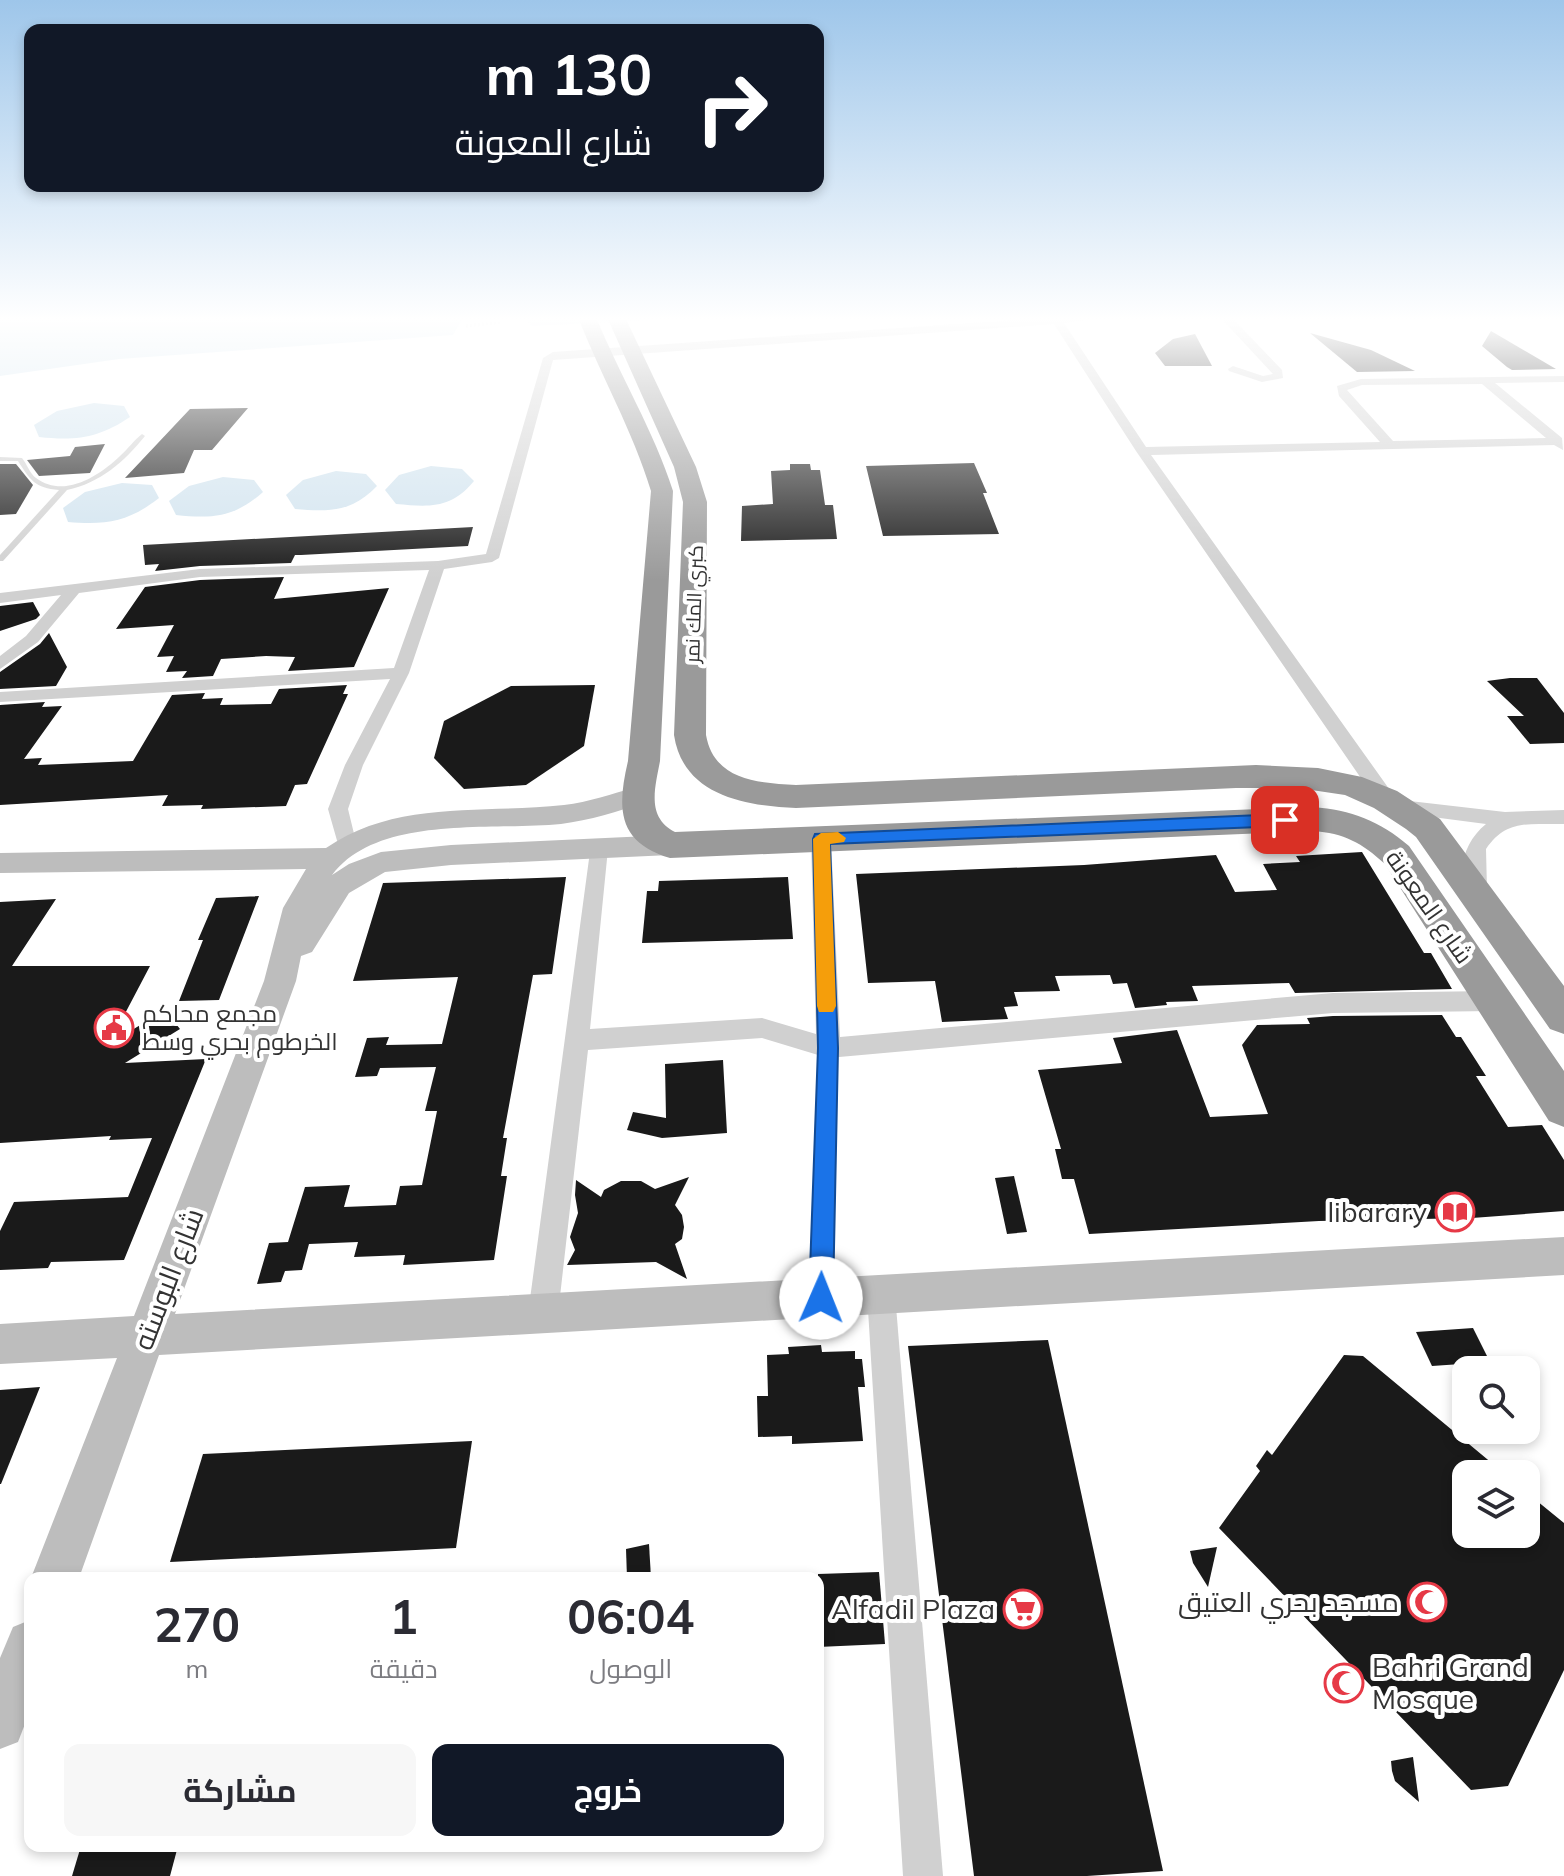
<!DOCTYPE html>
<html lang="ar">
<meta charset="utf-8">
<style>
body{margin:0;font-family:Mulish,Cairo,sans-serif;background:#f7f7f7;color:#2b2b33;direction:rtl;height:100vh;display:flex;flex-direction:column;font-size:30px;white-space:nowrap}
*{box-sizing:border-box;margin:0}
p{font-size:26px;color:#7c7c81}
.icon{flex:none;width:44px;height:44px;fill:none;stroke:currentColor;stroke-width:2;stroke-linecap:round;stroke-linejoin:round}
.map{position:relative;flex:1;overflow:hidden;direction:ltr}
.panel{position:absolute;left:24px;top:1572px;width:800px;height:280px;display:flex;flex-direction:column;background:#fff;border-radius:16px;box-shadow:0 4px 12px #0003;direction:rtl}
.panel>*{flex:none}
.hud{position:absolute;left:24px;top:24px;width:800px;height:168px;border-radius:16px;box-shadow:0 4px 12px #0003;direction:rtl;background:#111827;color:#fff;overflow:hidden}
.controls{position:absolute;left:1452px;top:1356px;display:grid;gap:16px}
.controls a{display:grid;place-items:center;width:88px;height:88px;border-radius:16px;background:#fff;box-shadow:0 4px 12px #0003;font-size:40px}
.pin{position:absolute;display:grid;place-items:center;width:68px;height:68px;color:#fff;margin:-34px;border-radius:16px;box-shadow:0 4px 12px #0006}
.me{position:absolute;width:88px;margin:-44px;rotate:1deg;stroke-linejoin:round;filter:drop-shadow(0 0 6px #0008)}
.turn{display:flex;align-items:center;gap:28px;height:168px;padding:0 40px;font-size:36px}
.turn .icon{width:104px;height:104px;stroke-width:2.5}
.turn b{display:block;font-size:56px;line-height:68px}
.eta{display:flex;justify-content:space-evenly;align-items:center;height:136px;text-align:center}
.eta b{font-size:48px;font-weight:700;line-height:56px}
.primary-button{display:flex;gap:16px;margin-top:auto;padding:16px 40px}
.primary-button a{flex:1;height:92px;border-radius:16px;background:#111827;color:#fff;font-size:32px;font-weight:700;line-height:92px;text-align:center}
.primary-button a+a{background:#f7f7f7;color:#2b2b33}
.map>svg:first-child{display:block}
.water{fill:#cfe2ee}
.building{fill:#1a1a1a}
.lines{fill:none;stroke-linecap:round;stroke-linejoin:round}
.path{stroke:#cdcdcd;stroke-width:3;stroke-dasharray:2 2;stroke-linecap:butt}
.lane{fill:#d0d0d0;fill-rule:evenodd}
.street{fill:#d0d0d0;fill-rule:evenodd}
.secondary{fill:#bdbdbd;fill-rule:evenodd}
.highway{fill:#9a9a9a;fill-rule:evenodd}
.route{fill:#1a73e8;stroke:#114b97;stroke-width:2}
.slow{fill:#f59e0b}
.labels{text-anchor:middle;stroke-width:8;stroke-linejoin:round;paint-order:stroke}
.far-street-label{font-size:20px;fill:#333;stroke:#fff}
.street-label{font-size:24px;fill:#333;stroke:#fff}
.poi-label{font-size:24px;fill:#333;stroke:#fff;text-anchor:start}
.near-poi-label{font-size:28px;fill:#333;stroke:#fff;text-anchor:end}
.near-street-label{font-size:28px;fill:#333;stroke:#fff}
</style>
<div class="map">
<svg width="1564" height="1876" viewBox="0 0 1564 1876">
<rect width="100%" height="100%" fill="#fff"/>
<g class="water">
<path d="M 0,317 L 468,317 L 463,318 L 453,335 L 119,359 L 0,376 Z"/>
<path d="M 524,317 L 714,317 L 532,326 Z"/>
<path d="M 94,403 L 124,406 L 130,417 C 99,438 76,441 39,437 L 34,425 L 57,411 Z"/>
<path d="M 431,466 L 462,469 L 474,481 C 451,509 430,507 396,504 L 385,490 L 399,475 Z"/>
<path d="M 336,471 L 366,474 L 377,486 C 352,512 330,512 295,509 L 286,495 L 303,480 Z"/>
<path d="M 223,477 L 254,480 L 263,492 C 235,517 213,519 176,515 L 169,501 L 189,486 Z"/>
<path d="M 122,483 L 152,485 L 159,498 C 128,522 107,525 68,522 L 63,508 L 85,492 Z"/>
</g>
<g class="building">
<path d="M 1491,331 L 1556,369 L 1512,370 L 1507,367 L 1482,346 Z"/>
<path d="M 1310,333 L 1371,350 L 1415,371 L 1357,372 Z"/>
<path d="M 1195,334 L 1212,366 L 1165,366 L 1155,353 L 1173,339 Z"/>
<path d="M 248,408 L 212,450 L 194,450 L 184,473 L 125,478 L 190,409 Z"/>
<path d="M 105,444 L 90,473 L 39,476 L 27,460 L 70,456 L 75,447 Z"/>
<path d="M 974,463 L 987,493 L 983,493 L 999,534 L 883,536 L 866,466 Z"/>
<path d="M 0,464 L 16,464 L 33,485 L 16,514 L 0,515 Z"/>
<path d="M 790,464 L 810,464 L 811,470 L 820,470 L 825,505 L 833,505 L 837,539 L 741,541 L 742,506 L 773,504 L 771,471 L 790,470 Z"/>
<path d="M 473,527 L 468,546 L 301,555 L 295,555 L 291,563 L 200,566 L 155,571 L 159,564 L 145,565 L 143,545 Z"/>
<path d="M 284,577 L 274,599 L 389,588 L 354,667 L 288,671 L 295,657 L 266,656 L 221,659 L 213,676 L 182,678 L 187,671 L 166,672 L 174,656 L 157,657 L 174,625 L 116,629 L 145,587 L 200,580 Z"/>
<path d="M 33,602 L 40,615 L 36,619 L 0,631 L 0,606 Z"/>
<path d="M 49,633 L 67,667 L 56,686 L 0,689 L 0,672 L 40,644 Z"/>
<path d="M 1510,678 L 1537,678 L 1564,713 L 1564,743 L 1530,744 L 1507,716 L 1524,716 L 1487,681 Z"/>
<path d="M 347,685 L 343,694 L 348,694 L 307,784 L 295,785 L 286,806 L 201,809 L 203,805 L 162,806 L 168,795 L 0,805 L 0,705 L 45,702 L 42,707 L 62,706 L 24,759 L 42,758 L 38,765 L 133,761 L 172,695 L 205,693 L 202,699 L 223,698 L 220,705 L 271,704 L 279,689 Z"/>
<path d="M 595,685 L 584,746 L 526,785 L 464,789 L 434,758 L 444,721 L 511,686 Z"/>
<path d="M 1362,852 L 1424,953 L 1431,953 L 1452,989 L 1295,993 L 1289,983 L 1192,986 L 1198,1001 L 1166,1002 L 1167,1005 L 1135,1008 L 1127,983 L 1113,984 L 1110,975 L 1055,976 L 1060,991 L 1014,992 L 1018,1006 L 1004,1007 L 1008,1019 L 942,1022 L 935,981 L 868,983 L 856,874 L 1084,865 L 1216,855 L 1235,892 L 1277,890 L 1263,864 L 1300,862 L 1296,856 Z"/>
<path d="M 566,877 L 552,974 L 533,975 L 503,1138 L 507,1138 L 501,1176 L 507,1176 L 494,1260 L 403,1265 L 405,1255 L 354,1257 L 358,1242 L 309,1244 L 302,1270 L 285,1271 L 281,1282 L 257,1284 L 269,1243 L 288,1242 L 305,1187 L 350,1185 L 344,1207 L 396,1205 L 400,1186 L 422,1185 L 437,1111 L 425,1111 L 436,1067 L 380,1068 L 377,1076 L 355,1077 L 367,1038 L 389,1037 L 386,1045 L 442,1044 L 458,977 L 353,981 L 383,883 Z"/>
<path d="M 788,877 L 793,939 L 642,943 L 647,891 L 658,891 L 659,881 Z"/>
<path d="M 259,896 L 219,1000 L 179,1001 L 203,940 L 198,940 L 216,898 Z"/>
<path d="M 56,899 L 12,966 L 150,966 L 109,1044 L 165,1010 L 180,1029 L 125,1063 L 206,1059 L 124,1260 L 51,1262 L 48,1268 L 0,1270 L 0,1231 L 14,1202 L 128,1197 L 152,1138 L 109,1140 L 111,1136 L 0,1143 L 0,902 Z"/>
<path d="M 1442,1015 L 1456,1037 L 1461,1037 L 1486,1076 L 1476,1076 L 1508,1127 L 1542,1125 L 1564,1160 L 1564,1211 L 1472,1218 L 1319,1221 L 1089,1234 L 1074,1179 L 1062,1179 L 1055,1149 L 1061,1149 L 1038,1070 L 1122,1063 L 1113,1038 L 1177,1030 L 1210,1117 L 1268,1114 L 1242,1045 L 1257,1025 L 1310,1024 L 1307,1018 L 1333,1016 Z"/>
<path d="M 723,1060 L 727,1133 L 662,1138 L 627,1130 L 633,1112 L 666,1118 L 665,1064 Z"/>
<path d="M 1014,1176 L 1027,1232 L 1007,1234 L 995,1178 Z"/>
<path d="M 689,1177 L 675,1205 L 682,1215 L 684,1227 L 682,1239 L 675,1244 L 687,1279 L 656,1262 L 567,1265 L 575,1250 L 570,1237 L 578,1213 L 575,1195 L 576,1180 L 601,1197 L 604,1190 L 621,1181 L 641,1181 L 655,1189 Z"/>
<path d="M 1473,1328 L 1490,1362 L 1432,1366 L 1416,1332 Z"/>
<path d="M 1048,1340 L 1163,1871 L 1087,1876 L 974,1876 L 908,1346 Z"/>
<path d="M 821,1345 L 822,1352 L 855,1351 L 855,1359 L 862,1359 L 865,1387 L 858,1387 L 863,1441 L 792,1444 L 792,1436 L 758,1437 L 757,1396 L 768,1396 L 767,1355 L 789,1354 L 788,1347 Z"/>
<path d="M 1344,1355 L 1363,1356 L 1505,1474 L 1466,1474 L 1466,1534 L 1526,1534 L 1526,1492 L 1564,1523 L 1564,1670 L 1508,1786 L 1471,1790 L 1219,1528 L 1260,1471 L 1256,1466 L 1267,1450 L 1272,1455 Z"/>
<path d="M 40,1387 L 1,1484 L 0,1484 L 0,1390 Z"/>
<path d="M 472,1441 L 456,1548 L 170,1562 L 203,1454 Z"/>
<path d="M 649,1544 L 651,1578 L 627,1578 L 626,1549 Z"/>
<path d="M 1217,1547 L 1208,1587 L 1193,1563 L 1190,1551 Z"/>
<path d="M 879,1572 L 885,1644 L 818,1647 L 818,1574 Z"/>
<path d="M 1413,1757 L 1419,1802 L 1395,1781 L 1392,1771 L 1391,1761 Z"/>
<path d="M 81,1846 L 178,1846 L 170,1876 L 72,1876 Z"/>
</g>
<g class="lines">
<path class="path" d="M 466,326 L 501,322"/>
<g class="lane">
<path d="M 142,434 L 145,436 C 124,462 100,483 67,490 L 3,561 L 0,561 L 0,555 L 59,490 C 35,488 30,480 18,461 L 0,461 L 0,457 L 22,458 C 27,464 30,474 36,478 C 64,499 99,476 120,456 C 128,449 134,440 142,434 Z"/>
<path d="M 828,1043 L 832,1044 L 834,1048 L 828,1293 L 826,1298 L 821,1300 L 816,1298 L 814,1293 L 822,1048 L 824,1044 Z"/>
</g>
<g class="street">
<path d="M 1057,317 L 1116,317 L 1064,323 L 1146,447 L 1380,442 L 1339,396 L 1337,386 L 1361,379 L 1564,376 L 1564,382 L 1495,383 L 1562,438 L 1563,450 L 1554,445 L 1151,455 L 1392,793 L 1395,798 L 1392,803 L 1378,803 L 1136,451 L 1054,324 L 553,360 L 499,558 L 492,562 L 444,569 L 409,673 L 363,765 L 348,809 L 357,846 L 354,851 L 340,851 L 328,809 L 345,765 L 390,679 L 0,702 L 0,692 L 394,668 L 429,570 L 200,577 L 79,593 L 38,642 L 0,669 L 0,656 L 26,636 L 61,595 L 0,603 L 0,593 L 200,569 L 438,561 L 486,554 L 543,358 L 553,352 ZM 1482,384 L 1546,438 L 1393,441 L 1347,390 L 1362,385 Z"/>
<path d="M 1220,317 L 1231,317 L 1282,370 L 1283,378 L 1262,382 L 1229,371 L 1228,369 L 1233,366 L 1263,376 L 1273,374 Z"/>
<path d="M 1401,800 L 1505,812 L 1564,810 L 1564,824 C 1530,825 1507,818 1486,849 L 1487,890 L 1483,896 L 1469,896 C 1455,870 1465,841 1486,824 L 1394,812 L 1391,807 L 1394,802 Z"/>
<path d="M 821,832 L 828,834 L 831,839 L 840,1037 L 1333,993 L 1494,991 L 1502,994 L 1506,1001 L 1502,1008 L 1494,1011 L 1333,1013 L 828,1058 L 762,1038 L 588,1050 L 558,1314 L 553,1324 L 543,1329 L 533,1324 L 528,1314 L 591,844 L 605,844 L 608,849 L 590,1029 L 762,1018 L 816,1034 L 811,839 L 814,834 Z"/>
<path d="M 881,1280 L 891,1284 L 895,1294 L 943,1876 L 903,1876 L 867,1294 L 871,1284 Z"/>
</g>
<g class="secondary">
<path d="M 636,787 L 645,790 L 649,796 L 645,802 C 618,812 590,820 561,824 C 493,831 378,814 332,875 L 349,864 L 381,852 L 451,845 L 670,835 L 680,838 L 684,845 L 680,852 L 670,855 L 451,865 L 385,872 L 349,893 L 312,952 L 301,956 L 296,981 L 175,1314 L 1564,1237 L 1564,1275 L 159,1355 L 79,1578 L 31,1578 L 117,1358 L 0,1364 L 0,1324 L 134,1316 L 264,981 L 283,908 L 306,869 L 0,873 L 0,853 L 326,848 C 397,799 484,814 564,805 C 589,802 612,794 636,787 Z"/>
<path d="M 30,1620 L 30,1711 L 18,1742 L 0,1749 L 0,1658 L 13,1627 Z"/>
</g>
<g class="highway">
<path d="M 578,317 L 596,317 C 620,376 654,431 673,491 L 660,761 C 655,788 646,817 675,832 L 1313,807 C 1351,810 1380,821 1409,846 L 1564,1071 L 1564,1127 L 1549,1121 L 1385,864 C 1362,843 1344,833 1313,831 L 670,858 C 617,842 617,808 628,761 L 651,491 C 633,431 601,376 578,317 Z"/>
<path d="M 607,317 L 625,317 L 696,467 L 707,502 L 706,735 C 714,780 757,783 796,785 L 1256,765 L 1318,768 L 1362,777 L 1397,791 L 1440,819 L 1564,986 L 1564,1034 L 1550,1029 L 1416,837 L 1406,829 L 1374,808 L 1345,795 L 1298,788 L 1236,788 L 796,808 C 744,806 683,795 674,735 L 683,502 L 674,467 Z"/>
</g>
</g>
<linearGradient id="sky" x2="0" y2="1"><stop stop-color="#9ec6ea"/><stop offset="0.55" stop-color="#fff"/><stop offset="1" stop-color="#fff" stop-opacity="0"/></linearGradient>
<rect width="1564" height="580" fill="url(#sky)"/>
<path class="route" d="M 1285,814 L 1293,820 L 1285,826 L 830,844 L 838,1048 L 833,1298 L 830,1306 L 821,1310 L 813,1306 L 809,1298 L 818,1048 L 813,839 L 815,834 Z"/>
<path class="slow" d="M 838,832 L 846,838 L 844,842 L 830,844 L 836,1006 L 833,1012 L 819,1012 L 817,1006 L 813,839 L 821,833 Z"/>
<defs>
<g id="civic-ring" transform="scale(2)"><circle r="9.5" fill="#fff" stroke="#e63946" stroke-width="1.5"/><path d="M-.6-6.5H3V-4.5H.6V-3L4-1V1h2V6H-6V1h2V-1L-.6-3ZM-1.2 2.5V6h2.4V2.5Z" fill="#e63946"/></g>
<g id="library-ring" transform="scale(2)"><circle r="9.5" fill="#fff" stroke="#e63946" stroke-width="1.5"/><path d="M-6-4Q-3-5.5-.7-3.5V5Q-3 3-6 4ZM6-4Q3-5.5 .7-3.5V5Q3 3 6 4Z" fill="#e63946"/></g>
<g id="mosque-ring" transform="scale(2)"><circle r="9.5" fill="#fff" stroke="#e63946" stroke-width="1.5"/><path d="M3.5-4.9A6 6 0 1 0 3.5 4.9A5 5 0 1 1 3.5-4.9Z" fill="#e63946"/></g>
<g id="supermarket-ring" transform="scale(2)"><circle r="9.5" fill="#fff" stroke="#e63946" stroke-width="1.5"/><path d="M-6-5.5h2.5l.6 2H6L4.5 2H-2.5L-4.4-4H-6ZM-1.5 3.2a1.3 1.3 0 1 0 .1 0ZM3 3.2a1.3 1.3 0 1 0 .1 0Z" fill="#e63946"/></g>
</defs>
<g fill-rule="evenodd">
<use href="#civic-ring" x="114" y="1028"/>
<use href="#library-ring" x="1455" y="1212"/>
<use href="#mosque-ring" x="1427" y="1602"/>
<use href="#supermarket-ring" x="1023" y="1609"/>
<use href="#mosque-ring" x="1344" y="1683"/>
</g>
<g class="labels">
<g class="far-street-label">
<text transform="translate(694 604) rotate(-88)" y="7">كبري المك نمر</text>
</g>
<g class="street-label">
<text transform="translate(1429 907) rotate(55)" y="8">شارع المعونة</text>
</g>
<g class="poi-label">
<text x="142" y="1022">مجمع محاكم<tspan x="142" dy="28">الخرطوم بحري وسط</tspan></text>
</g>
<g class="near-poi-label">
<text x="1427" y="1222">libarary</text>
<text x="1399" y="1612">مسجد بحري العتيق</text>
<text x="995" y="1619">Alfadil Plaza</text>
<text x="1372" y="1677" text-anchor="start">Bahri Grand<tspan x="1372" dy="32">Mosque</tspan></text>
</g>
<g class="near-street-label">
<text transform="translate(168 1279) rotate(-69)" y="10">شارع البوسته</text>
</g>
</g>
</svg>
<div class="controls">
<a><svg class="icon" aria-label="search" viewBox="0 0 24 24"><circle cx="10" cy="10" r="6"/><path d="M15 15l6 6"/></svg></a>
<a><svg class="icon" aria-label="layers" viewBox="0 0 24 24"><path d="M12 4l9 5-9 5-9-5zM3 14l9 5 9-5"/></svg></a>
</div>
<div class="pin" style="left:1285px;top:820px;background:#d93025"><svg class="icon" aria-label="arrive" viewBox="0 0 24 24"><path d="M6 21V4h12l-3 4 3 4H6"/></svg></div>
<svg class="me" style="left:821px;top:1298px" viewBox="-20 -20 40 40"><circle r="19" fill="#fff"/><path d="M0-13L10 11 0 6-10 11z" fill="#1a73e8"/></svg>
<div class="hud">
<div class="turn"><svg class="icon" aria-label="right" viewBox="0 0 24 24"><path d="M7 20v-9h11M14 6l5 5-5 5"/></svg><div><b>130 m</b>شارع المعونة</div></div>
</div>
<section class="panel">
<div class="eta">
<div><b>06:04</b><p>الوصول</p></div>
<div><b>1</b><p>دقيقة</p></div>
<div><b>270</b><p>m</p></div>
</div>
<div class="primary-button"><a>خروج</a><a>مشاركة</a></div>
</section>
</div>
